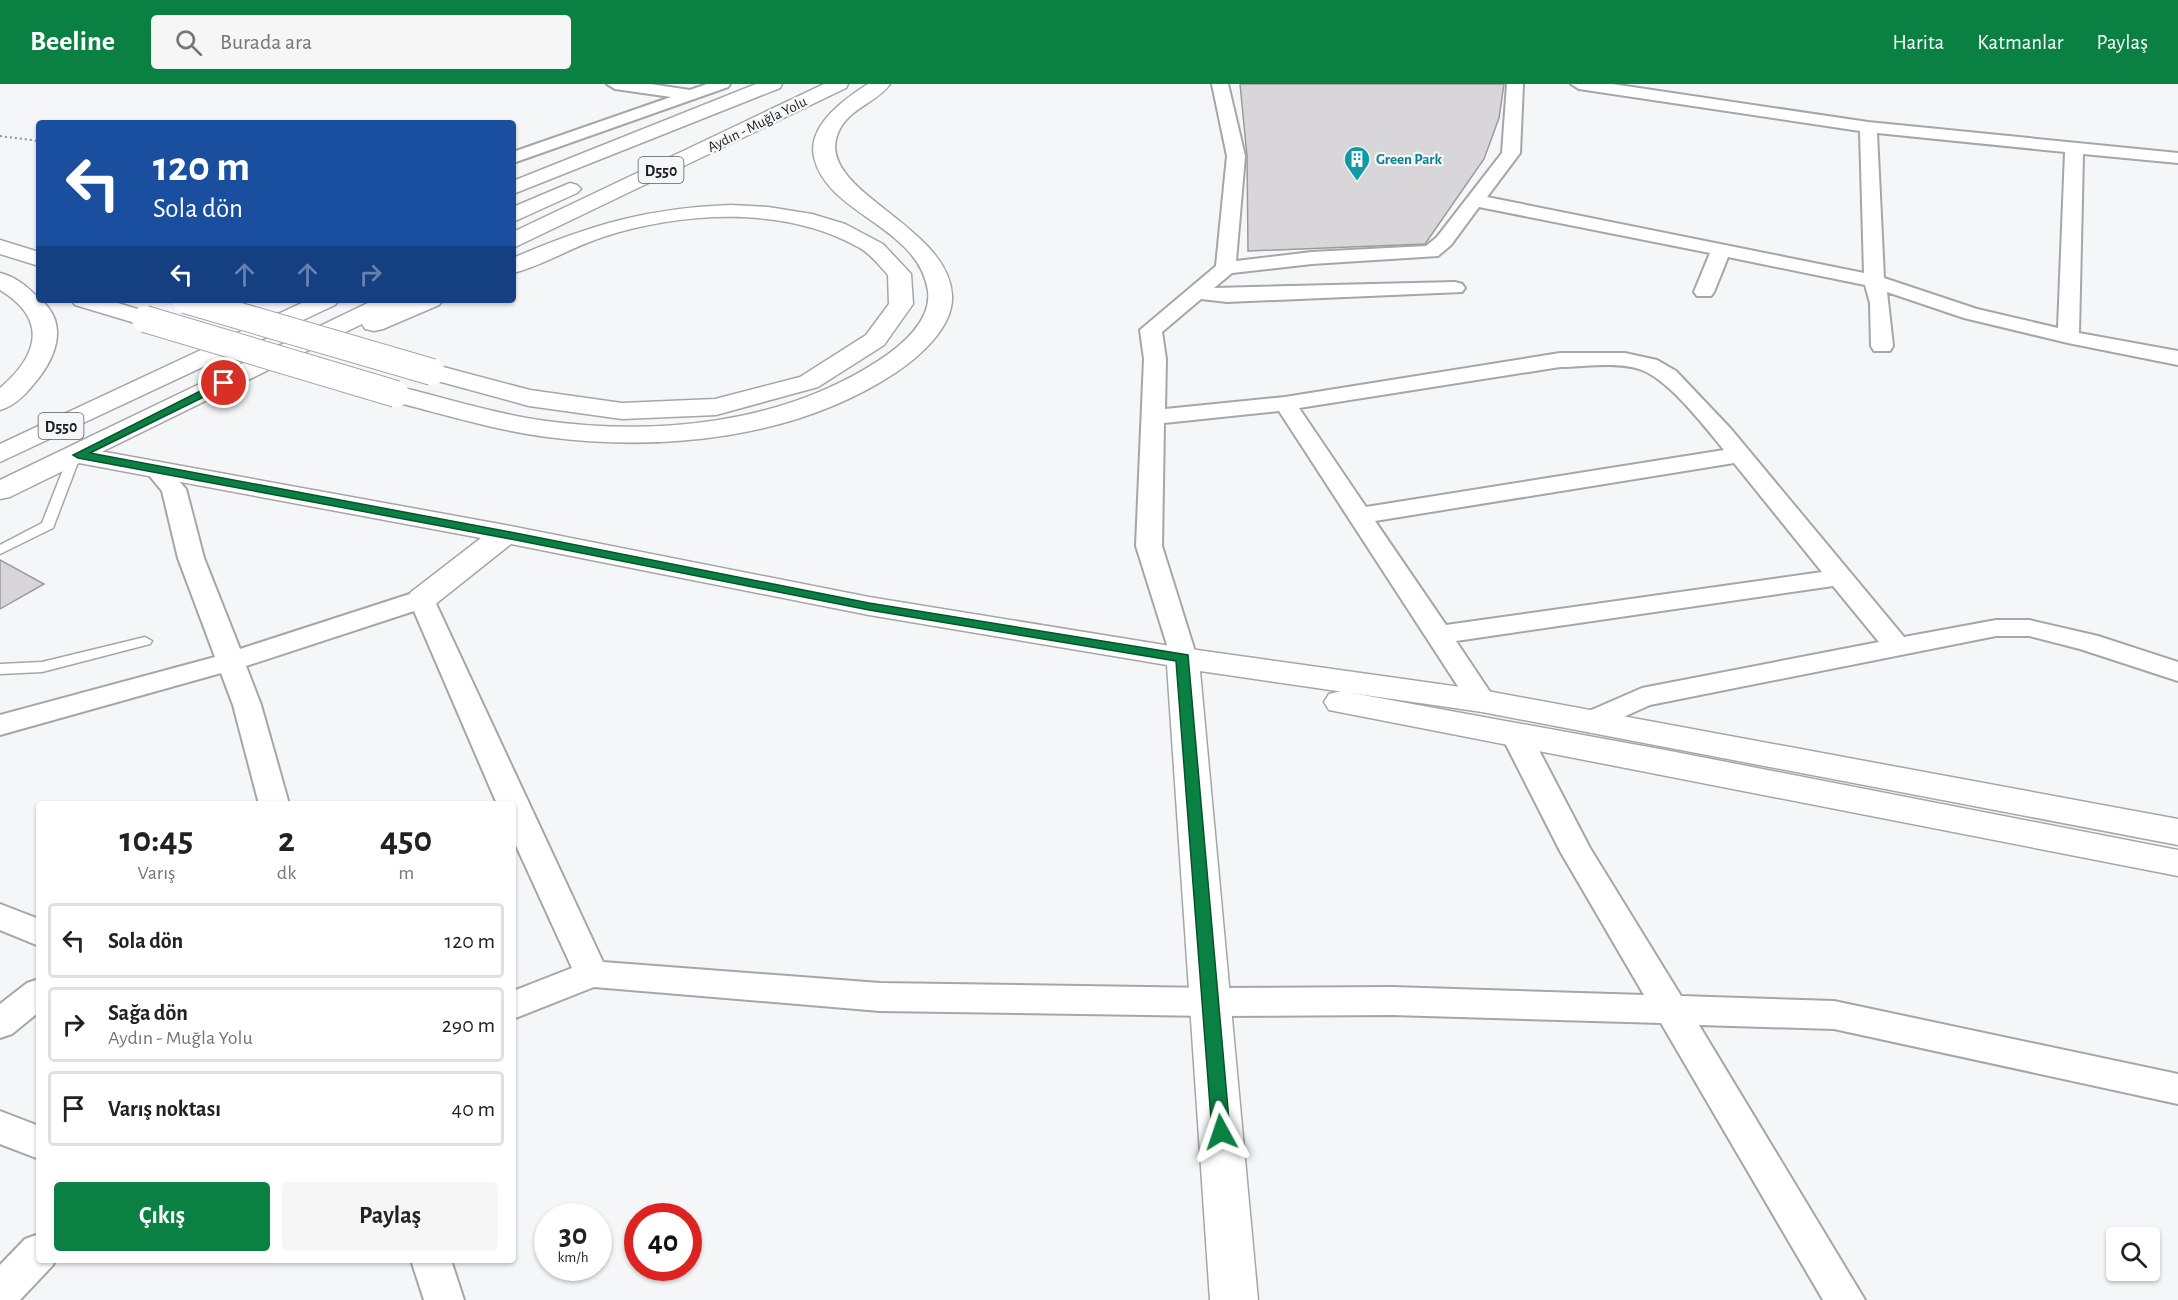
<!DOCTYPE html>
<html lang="tr">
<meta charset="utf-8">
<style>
body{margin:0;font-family:"Alegreya Sans",sans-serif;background:#f6f6f6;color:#222;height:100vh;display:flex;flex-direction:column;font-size:22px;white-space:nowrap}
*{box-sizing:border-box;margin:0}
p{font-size:20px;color:#767676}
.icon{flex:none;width:33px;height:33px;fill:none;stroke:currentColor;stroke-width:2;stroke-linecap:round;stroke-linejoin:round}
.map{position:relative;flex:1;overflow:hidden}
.sheet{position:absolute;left:36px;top:717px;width:480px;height:462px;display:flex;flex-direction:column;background:#fff;border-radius:6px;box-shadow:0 2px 4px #0004}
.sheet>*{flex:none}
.banner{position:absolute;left:36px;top:36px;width:480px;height:183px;border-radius:6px;box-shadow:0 2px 4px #0004;background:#1a4fa0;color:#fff;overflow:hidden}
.fabs{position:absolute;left:2106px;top:1143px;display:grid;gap:12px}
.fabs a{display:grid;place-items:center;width:54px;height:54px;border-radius:6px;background:#fff;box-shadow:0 2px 4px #0004;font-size:30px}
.speed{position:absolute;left:534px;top:1119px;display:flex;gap:12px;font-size:30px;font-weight:700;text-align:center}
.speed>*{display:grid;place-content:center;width:78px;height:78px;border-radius:50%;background:#fff;box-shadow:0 2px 4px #0004;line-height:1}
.speed small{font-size:15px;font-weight:400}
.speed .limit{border:9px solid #d22;background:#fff;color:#111}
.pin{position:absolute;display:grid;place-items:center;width:51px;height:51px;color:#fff;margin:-26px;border:3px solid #fff;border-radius:50%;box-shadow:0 2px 6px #0007}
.me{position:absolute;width:66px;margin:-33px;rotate:355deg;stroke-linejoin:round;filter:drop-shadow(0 0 4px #0008)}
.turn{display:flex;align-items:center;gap:21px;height:126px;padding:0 18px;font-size:27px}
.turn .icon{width:78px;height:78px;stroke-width:2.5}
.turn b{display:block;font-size:42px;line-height:51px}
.lanes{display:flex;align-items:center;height:57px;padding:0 18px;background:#0003;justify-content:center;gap:30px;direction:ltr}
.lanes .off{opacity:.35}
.eta{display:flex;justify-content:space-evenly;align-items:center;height:102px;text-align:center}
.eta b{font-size:36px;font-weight:600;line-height:42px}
.button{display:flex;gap:12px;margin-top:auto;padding:12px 18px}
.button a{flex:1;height:69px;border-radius:6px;background:#0b8043;color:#fff;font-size:24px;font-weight:600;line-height:69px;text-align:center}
.button a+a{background:#f6f6f6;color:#222}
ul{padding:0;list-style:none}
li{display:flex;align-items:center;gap:18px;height:75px;margin:0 12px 9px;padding:0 6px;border:3px solid #e0e0e0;border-radius:6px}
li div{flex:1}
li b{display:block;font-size:22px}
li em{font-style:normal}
header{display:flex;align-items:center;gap:36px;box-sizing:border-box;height:84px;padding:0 30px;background:#0b8043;color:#fff}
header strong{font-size:28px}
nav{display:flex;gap:33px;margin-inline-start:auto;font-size:21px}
.search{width:420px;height:54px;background:#f6f6f6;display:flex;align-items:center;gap:15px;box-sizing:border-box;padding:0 21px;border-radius:6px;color:#767676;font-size:22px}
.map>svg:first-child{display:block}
.building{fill:#d8d6d8;stroke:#9c9a9c;stroke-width:1.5}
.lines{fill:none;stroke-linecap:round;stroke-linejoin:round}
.lane-casing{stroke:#a6a6a8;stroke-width:3}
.street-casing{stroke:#a6a6a8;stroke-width:4}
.secondary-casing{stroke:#a6a6a8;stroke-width:3}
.highway-casing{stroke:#a6a6a8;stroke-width:3}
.path{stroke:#919293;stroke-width:2;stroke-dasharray:2 3;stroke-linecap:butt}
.lane{fill:#fff;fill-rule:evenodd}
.street{fill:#fff;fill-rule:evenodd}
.secondary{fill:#fff;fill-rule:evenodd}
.highway{fill:#fff;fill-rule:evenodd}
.highway-bridge-casing{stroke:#a6a6a8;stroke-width:28;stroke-linecap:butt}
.highway-bridge{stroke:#fff;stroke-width:26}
.route{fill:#0b8043;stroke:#07532c;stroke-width:1.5}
.labels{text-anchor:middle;stroke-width:4.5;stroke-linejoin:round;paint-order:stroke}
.far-street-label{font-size:15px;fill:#1c1c1d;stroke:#f5f6f8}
.far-culture-label{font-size:15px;font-weight:bold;fill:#0d838f;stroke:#f5f6f8;text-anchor:start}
.shield{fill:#f5f6f8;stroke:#5d5d5f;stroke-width:1.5}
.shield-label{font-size:16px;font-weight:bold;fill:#1c1c1d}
</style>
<header>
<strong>Beeline</strong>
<div class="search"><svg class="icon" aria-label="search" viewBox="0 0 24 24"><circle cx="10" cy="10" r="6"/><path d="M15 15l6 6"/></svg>Burada ara</div>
<nav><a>Harita</a><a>Katmanlar</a><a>Paylaş</a></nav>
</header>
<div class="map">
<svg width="2178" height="1216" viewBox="0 0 2178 1216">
<rect width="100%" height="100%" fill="#f5f6f8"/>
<g class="building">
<path d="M 1240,0 L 1504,0 L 1499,34 L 1484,75 L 1425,160 L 1248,167 L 1247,72 Z"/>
<path d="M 0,476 L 44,500 L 0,525 Z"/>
</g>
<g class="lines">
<g class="lane-casing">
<g id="lane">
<path d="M 74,369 L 80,373 L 53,444 L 0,470 L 0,461 L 42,439 L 68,373 Z"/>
<path d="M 145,553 L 152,557 L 150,560 L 42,588 L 0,590 L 0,580 L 42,578 Z"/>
</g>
</g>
<g class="street-casing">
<g id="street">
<path d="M 607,0 L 650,0 L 690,6 L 707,0 L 730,0 L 728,3 L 513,79 L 513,68 L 671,13 L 615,5 Z"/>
<path d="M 1212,0 L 1228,0 L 1245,72 L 1236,177 L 1312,168 L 1426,162 L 1437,153 L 1502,69 L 1507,0 L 1523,0 L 1520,69 L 1487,113 L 1864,189 L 1860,47 L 1579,5 L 1571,0 L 1612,0 L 1868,38 L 2178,69 L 2178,79 L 2083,70 L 2079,249 L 2178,267 L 2178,281 L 2068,259 L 1964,234 L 1887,208 L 1893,262 L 1890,267 L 1874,267 L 1871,262 L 1870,219 L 1865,201 L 1728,173 L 1714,208 L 1711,212 L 1697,212 L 1694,208 L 1710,169 L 1479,123 L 1451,161 L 1438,172 L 1312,180 L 1232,189 L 1214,204 L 1455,198 L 1462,200 L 1465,204 L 1462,208 L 1227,218 L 1201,215 L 1162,248 L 1166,275 L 1165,325 L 1285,313 L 1560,269 L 1625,269 L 1657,276 L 1676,287 L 1731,345 L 1904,553 L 1996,536 L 2029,536 L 2098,552 L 2178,578 L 2178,597 L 2080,565 L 2029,552 L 1996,552 L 1650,621 L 1590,648 L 1580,645 L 1575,638 L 1580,631 L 1642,604 L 1879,558 L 1833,502 L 1456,557 L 1496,617 L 1492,624 L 1482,626 L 1472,624 L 1279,327 L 1164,339 L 1162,462 L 1197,574 L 1193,580 L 1183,583 L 1173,580 L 1136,462 L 1144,275 L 1140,246 L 1216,182 L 1227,72 ZM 1877,49 L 2065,68 L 2058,244 L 1977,225 L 1884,194 ZM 1560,283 C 1585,283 1619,277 1642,286 C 1670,297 1705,343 1724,366 L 1366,423 L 1299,324 ZM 1734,379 L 1822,488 L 1446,541 L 1375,437 Z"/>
<path d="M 156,378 L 164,380 L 186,405 L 204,474 L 240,565 L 413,509 L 422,507 L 431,509 L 603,878 L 880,899 L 1210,904 L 1392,903 L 1644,911 L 1560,767 L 1501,651 L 1506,644 L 1516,641 L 1526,644 L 1531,651 L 1590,764 L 1681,912 L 1834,917 L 2178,990 L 2178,1020 L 1834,945 L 1699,941 L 1865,1216 L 1823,1216 L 1661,939 L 1392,931 L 1210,932 L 880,927 L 594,903 L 513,935 L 513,907 L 572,884 L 513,755 L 513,720 L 497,720 L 414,527 L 246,582 L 261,621 L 289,720 L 259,720 L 233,621 L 221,589 L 0,651 L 0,631 L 215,573 L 178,474 L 162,407 L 144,385 L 148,380 Z"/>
<path d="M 0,820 L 39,835 L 39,862 L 0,846 Z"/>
<path d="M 39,895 L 39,928 L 12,950 L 0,954 L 0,920 L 27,899 Z"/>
<path d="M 0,1027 L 39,1042 L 39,1075 L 0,1060 Z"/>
<path d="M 39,1150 L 39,1176 L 55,1176 L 53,1181 L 20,1216 L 0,1216 L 0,1181 L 25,1155 Z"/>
<path d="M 411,1176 L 451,1176 L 464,1216 L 424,1216 Z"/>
</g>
</g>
<g class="secondary-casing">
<g id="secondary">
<path d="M 78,363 L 505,441 L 869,513 L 1183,564 L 1482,606 L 2178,735 L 2178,761 L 1482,628 L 1200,587 L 1258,1216 L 1210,1216 L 1167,581 L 869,531 L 511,460 L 433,522 L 422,524 L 411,522 L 407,515 L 411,508 L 481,454 L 68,377 L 64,371 L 68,365 Z"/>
<path d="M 1341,607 L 1665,666 L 2178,766 L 2178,792 L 1329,626 L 1324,618 L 1329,610 Z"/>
</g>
</g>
<g class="highway-casing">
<g id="highway">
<path d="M 756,0 L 782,0 L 780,4 L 513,110 L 513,97 Z"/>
<path d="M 824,0 L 848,0 L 846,4 L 513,164 L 513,148 Z"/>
<path d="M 868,0 L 890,0 C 877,19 848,24 838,49 C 814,107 948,140 952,211 C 954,243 919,273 895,289 C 795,355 663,368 547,353 C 493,346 440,329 387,316 L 383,310 L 387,304 L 396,302 C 446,314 495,330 546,337 C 658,352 781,340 878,277 C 900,263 932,237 928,207 C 918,141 827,131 814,73 C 807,41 846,14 868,0 Z"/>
<path d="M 570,99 L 577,101 L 581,105 L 577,109 L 513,138 L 513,123 Z"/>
<path d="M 731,121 L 768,123 L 812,130 L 845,140 L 883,160 L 911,190 L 913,220 L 884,261 L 818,303 L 716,331 L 622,335 L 529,322 L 423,293 L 419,288 L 423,283 L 432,280 L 530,306 L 622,319 L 715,315 L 800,293 L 866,251 L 889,220 L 888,191 C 879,181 870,169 858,163 C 784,121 681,128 603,153 C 572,163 544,181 513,189 L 513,174 C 590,141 647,124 731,121 Z"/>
<path d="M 0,156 L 39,168 L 39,182 L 0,170 Z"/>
<path d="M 0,189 C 18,193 30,206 41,216 C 70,241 55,276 33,301 C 24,312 14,322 0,326 L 0,304 C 39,271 48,235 0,206 Z"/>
<path d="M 71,216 L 108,216 L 154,230 L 157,235 L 154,240 L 145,242 L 75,221 Z"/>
<path d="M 308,216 L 339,216 L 335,221 L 0,378 L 0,360 Z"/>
<path d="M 374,216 L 405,216 L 403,219 L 411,216 L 443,216 L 439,221 L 383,245 L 374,247 L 365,245 L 362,240 L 10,413 L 0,415 L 0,396 Z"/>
</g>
</g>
<path class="path" d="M 0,52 L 39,57"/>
<use href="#lane" class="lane"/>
<use href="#street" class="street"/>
<use href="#secondary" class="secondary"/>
<use href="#highway" class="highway"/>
<g class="highway-bridge-casing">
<g id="highway-bridge">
<path d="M 185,216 L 432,288"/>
<path d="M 145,235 L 396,310"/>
</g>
</g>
<use href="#highway-bridge" class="highway-bridge"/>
</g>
<path class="route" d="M 224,295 L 228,296 L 228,301 L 90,369 L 505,447 L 869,519 L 1188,571 L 1230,1048 L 1227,1053 L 1221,1056 L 1214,1053 L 1212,1048 L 1176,577 L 869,526 L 505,454 L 78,374 L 73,371 Z"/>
<defs>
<g id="building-pin" transform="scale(1.35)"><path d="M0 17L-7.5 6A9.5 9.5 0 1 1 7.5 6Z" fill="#0f9aa8" stroke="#f5f6f8"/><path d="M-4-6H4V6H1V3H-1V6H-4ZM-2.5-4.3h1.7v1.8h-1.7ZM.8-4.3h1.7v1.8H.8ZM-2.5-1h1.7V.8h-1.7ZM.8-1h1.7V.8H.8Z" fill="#fff"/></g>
</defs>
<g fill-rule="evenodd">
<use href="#building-pin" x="1357" y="75"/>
</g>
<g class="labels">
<g class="far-street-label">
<text transform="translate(757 40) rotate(-26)" y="5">Aydın - Muğla Yolu</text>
</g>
<g class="far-culture-label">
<text x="1376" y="80">Green Park</text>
</g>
<g class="shield">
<rect x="638.5" y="73" width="45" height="26" rx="4.5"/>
<rect x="38.5" y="329" width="45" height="26" rx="4.5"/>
</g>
<g class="shield-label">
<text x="661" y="92">D550</text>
<text x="61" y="348">D550</text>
</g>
</g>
</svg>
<div class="fabs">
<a><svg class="icon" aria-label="search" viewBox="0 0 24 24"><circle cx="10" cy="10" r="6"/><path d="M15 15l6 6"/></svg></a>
</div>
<div class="speed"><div>30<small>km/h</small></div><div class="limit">40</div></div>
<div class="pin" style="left:224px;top:299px;background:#d93025"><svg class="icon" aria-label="arrive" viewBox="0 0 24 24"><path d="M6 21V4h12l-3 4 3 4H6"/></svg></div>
<svg class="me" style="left:1221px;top:1048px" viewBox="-20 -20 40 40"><path d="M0-17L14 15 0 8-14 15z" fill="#0b8043" stroke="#fff" stroke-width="4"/></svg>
<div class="banner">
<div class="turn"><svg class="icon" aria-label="left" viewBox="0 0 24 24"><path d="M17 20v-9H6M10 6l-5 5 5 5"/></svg><div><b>120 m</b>Sola dön</div></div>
<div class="lanes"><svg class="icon" aria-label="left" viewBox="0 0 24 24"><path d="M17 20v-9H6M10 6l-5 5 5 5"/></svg><svg class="icon off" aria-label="ahead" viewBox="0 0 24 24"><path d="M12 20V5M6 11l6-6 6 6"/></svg><svg class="icon off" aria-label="ahead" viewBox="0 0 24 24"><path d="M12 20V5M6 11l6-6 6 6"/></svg><svg class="icon off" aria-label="right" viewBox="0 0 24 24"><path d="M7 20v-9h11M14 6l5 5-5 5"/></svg></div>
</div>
<section class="sheet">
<div class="eta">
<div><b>10:45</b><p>Varış</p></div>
<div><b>2</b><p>dk</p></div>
<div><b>450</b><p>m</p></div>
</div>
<ul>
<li><svg class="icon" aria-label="left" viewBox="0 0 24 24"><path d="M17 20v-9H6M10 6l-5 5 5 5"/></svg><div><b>Sola dön</b></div><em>120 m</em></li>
<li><svg class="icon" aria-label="right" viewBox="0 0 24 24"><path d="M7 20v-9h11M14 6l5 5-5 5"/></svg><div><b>Sağa dön</b><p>Aydın - Muğla Yolu</p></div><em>290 m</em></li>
<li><svg class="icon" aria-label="arrive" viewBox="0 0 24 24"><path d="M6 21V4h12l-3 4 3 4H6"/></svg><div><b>Varış noktası</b></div><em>40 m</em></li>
</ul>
<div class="button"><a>Çıkış</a><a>Paylaş</a></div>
</section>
</div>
